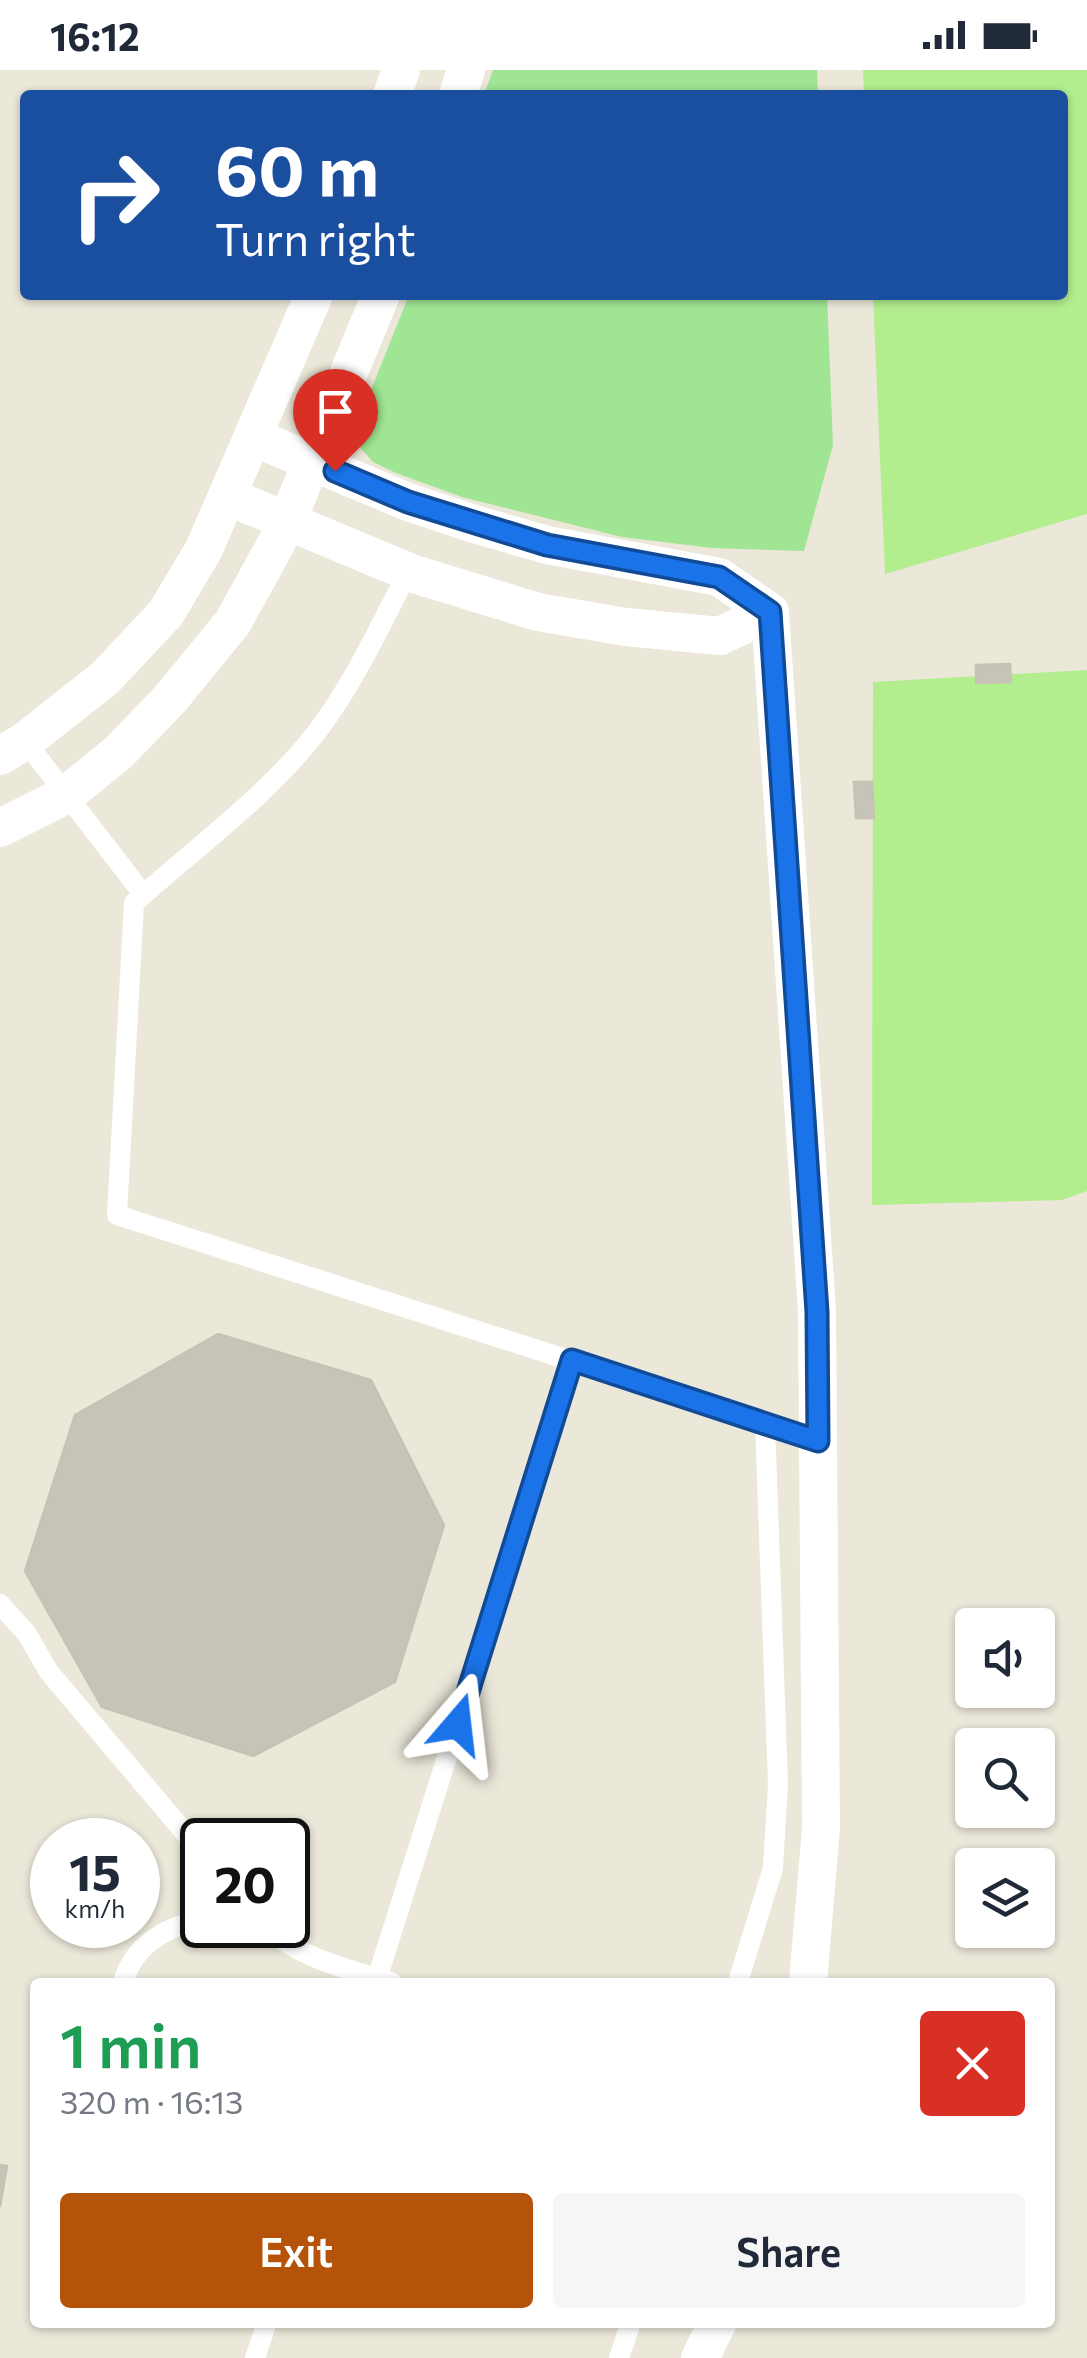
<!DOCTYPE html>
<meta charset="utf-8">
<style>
body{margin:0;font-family:Commissioner,sans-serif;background:#f6f6f7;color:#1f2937;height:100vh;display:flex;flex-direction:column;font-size:38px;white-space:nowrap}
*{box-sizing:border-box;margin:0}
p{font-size:32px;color:#747a83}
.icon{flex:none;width:55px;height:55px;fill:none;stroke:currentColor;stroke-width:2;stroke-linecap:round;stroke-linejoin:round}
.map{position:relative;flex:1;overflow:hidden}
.panel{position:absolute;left:30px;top:1908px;width:1025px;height:350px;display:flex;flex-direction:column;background:#fff;border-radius:10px;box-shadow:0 2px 8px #0004}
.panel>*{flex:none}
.banner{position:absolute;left:20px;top:20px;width:1048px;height:210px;border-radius:10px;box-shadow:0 2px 8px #0004;background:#1a4fa0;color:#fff;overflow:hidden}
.buttons{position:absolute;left:955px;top:1538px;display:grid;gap:20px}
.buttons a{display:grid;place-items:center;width:100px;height:100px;border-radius:10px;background:#fff;box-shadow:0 2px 8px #0004;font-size:50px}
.speed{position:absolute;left:30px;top:1748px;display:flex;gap:20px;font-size:50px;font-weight:700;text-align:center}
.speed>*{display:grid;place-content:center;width:130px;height:130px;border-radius:50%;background:#fff;box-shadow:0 2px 8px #0004;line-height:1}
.speed small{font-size:25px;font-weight:400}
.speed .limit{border:5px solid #111;border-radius:15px;background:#fff;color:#111}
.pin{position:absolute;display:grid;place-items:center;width:85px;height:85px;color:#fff;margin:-102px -42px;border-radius:50% 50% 50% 0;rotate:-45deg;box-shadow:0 0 10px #0007}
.pin .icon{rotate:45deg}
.me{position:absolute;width:110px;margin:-55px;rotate:17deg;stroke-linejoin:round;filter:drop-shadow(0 0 8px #0008)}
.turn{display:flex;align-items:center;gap:35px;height:210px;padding:0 30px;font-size:45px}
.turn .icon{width:130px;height:130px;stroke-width:2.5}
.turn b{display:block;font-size:70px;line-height:85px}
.round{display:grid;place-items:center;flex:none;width:105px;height:105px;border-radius:10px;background:#f6f6f7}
.summary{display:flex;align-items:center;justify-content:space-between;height:170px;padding:0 30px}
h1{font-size:60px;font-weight:600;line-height:75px;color:#1e9e55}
.cta{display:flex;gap:20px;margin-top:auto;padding:20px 30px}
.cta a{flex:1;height:115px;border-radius:10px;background:#b45309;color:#fff;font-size:40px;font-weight:600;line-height:115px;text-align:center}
.cta a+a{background:#f6f6f7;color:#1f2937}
.status{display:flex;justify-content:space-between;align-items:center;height:70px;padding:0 50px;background:#fff;direction:ltr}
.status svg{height:28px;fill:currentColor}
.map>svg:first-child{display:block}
.green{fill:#9fe593}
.pitch{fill:#b2ed8e}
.building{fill:#c6c3b9;stroke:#c6c3b3;stroke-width:2.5}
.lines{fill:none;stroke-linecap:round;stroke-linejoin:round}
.service{stroke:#fff;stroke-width:20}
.minor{stroke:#fff;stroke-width:38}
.route-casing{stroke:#114b97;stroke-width:25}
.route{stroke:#1a73e8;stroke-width:18}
</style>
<div class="status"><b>16:12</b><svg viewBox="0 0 49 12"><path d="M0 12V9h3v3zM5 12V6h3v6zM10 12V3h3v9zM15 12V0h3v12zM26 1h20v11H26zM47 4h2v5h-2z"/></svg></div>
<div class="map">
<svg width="1087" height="2288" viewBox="0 0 1087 2288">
<rect width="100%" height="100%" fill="#ebe7d9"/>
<g class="green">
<path d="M 493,0 L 817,0 L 818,25 L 484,25 Z"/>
<path d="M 409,225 L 827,225 L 833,375 L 804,481 L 712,478 L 622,467 L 462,427 L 396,403 L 373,392 L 358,375 L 357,355 Z"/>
</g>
<g class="pitch">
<path d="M 863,0 L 1087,0 L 1087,444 L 885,504 L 873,225 L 1062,225 L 1062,25 L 864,25 Z"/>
<path d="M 1087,600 L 1087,1121 L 1062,1130 L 872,1135 L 873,612 Z"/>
</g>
<g class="building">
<path d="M 1010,594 L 1011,612 L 976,613 L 976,595 Z"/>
<path d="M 854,712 L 872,712 L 874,748 L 856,748 Z"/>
<path d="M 218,1264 L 371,1310 L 444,1455 L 395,1612 L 253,1686 L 102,1637 L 25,1501 L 75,1345 Z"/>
<path d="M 0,2095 L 7,2096 L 0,2137 Z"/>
</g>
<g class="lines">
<g class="service">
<path d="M 408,502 C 380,556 353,615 316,663 C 265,728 195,778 134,833 L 117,1145 L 765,1353 L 778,1715 L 773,1798 L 738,1912"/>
<path d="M 25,671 L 143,824"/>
<path d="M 765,1353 L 817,1371"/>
<path d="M 0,1534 L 27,1564 L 49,1602 L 202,1783"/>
<path d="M 238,1855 L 268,1859"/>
<path d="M 264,1855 C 298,1888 347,1899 391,1912"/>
<path d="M 123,1912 C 134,1875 166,1856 202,1850"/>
<path d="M 376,1912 L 572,1291"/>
<path d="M 255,2288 L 267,2252"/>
<path d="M 619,2288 L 631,2252"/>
</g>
<g class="minor">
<path d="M 392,25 L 401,0"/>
<path d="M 458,25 L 466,0"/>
<path d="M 227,426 L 414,504 L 538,542 L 626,557 L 720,566 L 770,542 L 719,507 L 547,475 L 471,453 L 408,432 L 253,367"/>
<path d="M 770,542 L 817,1241 L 821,1758 L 808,1912"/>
<path d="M 0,686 L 25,671 L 105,608 L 166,543 L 204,479 L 314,225"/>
<path d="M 0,758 L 66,725 L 119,682 L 171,628 L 233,552 L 283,461 L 381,225"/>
<path d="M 700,2288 L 718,2252"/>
</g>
</g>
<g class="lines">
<g class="route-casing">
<path id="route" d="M 335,401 L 408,432 L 547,475 L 719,507 L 770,542 L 817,1242 L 818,1371 L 572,1290 L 458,1654"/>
</g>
<use href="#route" class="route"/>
</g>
</svg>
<div class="buttons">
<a><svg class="icon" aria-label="sound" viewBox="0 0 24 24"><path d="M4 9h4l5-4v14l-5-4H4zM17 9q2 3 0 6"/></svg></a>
<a><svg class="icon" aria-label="search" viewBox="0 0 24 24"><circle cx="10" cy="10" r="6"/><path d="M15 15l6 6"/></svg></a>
<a><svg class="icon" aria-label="layers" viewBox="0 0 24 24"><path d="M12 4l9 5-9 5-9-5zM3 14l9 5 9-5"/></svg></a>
</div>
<div class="speed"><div>15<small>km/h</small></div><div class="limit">20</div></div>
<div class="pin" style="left:335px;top:401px;background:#d93025"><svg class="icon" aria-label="arrive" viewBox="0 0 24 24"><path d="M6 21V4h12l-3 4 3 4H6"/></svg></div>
<svg class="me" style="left:458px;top:1654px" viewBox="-20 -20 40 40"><path d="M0-17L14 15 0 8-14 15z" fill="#1a73e8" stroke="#fff" stroke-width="4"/></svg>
<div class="banner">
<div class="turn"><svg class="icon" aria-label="right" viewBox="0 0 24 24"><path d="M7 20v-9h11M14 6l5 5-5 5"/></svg><div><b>60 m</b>Turn right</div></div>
</div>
<section class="panel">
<div class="summary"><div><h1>1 min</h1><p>320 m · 16:13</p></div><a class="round" style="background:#d93025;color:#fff"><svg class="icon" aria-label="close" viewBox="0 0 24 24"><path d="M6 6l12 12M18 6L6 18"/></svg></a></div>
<div class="cta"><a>Exit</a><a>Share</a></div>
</section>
</div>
